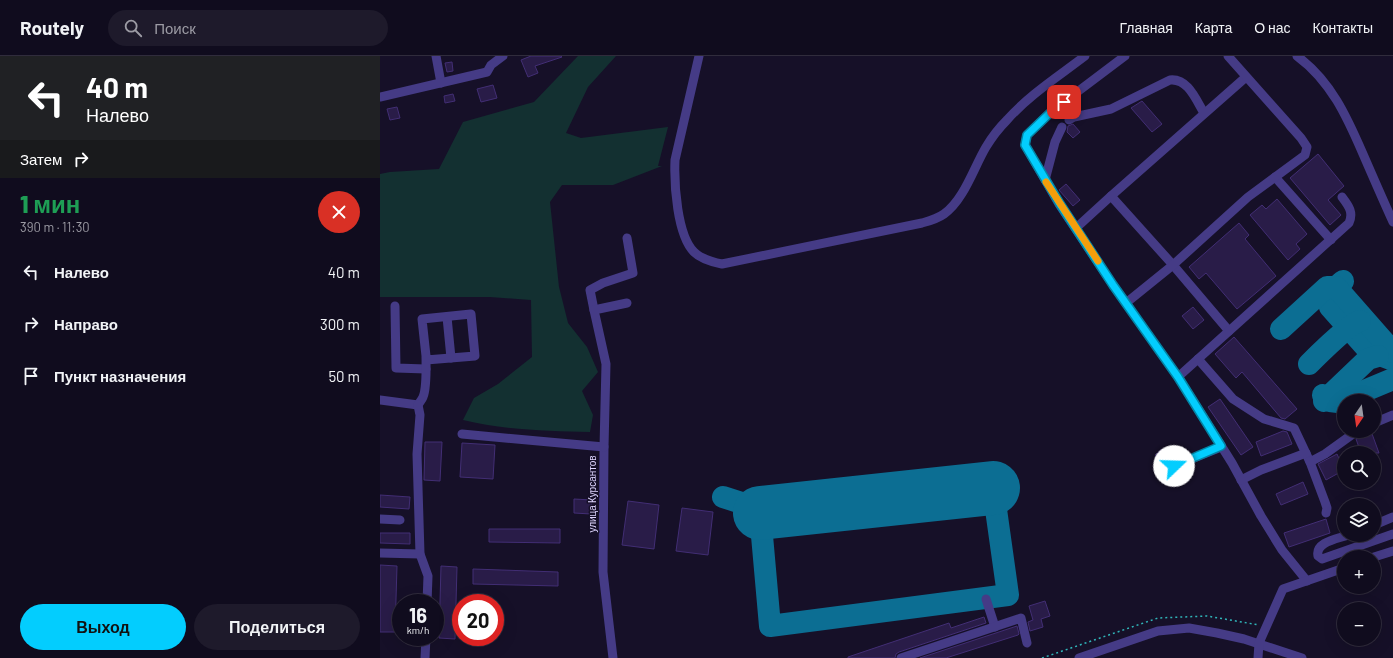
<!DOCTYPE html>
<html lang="ru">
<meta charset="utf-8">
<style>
body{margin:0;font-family:Barlow,sans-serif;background:#1e1a2b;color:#f1f3f6;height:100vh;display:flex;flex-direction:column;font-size:15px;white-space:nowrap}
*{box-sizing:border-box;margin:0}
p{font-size:13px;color:#9c9ba4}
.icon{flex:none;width:22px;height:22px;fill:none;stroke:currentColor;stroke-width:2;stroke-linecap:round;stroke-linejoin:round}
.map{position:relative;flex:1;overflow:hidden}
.panel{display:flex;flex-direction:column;background:#100c1e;width:380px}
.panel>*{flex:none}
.banner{background:#202124;color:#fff;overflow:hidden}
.needle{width:26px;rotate:193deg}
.tools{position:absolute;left:957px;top:338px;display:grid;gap:8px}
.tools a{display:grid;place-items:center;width:44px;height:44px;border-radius:50%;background:#100c1e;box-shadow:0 4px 16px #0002,0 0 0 1px #302c3c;font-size:20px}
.speed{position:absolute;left:12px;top:538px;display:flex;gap:8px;font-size:20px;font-weight:700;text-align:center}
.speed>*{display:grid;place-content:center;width:52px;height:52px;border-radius:50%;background:#100c1e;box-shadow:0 4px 16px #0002,0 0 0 1px #302c3c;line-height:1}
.speed small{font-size:10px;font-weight:400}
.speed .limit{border:6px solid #d22;background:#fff;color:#111}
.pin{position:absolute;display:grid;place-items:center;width:34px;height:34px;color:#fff;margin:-17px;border-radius:8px;box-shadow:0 2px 6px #0006}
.me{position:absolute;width:44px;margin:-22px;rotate:69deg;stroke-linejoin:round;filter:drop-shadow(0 0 3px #0008)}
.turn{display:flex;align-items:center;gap:14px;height:84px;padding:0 20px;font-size:18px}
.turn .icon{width:52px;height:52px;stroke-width:2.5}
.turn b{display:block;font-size:28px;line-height:34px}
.then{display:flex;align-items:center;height:38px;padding:0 20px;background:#0003;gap:8px;font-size:15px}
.round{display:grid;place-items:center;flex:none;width:42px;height:42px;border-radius:21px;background:#1e1a2b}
.summary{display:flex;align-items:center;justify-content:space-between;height:68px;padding:0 20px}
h1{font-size:24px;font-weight:800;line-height:30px;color:#1e9e55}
.action{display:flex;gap:8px;margin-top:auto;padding:8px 20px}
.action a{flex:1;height:46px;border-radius:24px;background:#03cdfe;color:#111;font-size:16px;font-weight:800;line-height:46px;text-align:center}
.action a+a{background:#1e1a2b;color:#f1f3f6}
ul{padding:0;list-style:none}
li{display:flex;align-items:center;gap:12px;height:52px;padding:0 20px}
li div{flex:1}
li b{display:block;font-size:15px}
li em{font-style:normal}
header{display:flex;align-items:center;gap:24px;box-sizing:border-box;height:56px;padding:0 20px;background:#100c1e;border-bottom:1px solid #302c3c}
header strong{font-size:19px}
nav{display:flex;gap:22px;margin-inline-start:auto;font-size:14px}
.search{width:280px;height:36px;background:#1e1a2b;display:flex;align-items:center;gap:10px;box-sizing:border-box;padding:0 14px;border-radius:22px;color:#9c9ba4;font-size:15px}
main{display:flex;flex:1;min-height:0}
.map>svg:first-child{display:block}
.green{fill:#133031}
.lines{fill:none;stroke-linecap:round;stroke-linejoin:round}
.taxiway{stroke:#0c6e93;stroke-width:22}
.runway{stroke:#0c6e93;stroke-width:54}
.building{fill:#291c48;stroke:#422e74}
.path{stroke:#30b5b9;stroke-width:1.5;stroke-dasharray:2 3;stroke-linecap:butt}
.minor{stroke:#453b86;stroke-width:9}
.route-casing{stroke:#0285a5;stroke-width:10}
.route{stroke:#03cdfe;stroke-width:7}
.slow{stroke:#f59e0b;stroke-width:7}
.labels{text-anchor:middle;stroke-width:3;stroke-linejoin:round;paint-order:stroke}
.street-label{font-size:10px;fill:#dfd6ff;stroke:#161028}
</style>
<header>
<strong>Routely</strong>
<div class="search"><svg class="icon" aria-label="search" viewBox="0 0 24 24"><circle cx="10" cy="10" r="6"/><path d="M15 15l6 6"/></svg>Поиск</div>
<nav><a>Главная</a><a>Карта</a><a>О нас</a><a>Контакты</a></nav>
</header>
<main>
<section class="panel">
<div class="banner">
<div class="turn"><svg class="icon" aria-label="left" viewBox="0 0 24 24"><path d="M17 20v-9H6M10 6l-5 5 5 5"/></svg><div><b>40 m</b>Налево</div></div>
<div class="then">Затем<svg class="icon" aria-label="right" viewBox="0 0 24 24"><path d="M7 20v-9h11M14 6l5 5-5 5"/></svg></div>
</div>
<div class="summary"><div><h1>1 мин</h1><p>390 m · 11:30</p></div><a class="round" style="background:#d93025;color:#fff"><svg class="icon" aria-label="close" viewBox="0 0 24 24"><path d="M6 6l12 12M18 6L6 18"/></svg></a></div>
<ul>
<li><svg class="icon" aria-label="left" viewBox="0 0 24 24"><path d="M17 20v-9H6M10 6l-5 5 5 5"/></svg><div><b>Налево</b></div><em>40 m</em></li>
<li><svg class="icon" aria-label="right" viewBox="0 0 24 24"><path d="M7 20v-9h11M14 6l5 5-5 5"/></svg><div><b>Направо</b></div><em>300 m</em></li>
<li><svg class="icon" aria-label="arrive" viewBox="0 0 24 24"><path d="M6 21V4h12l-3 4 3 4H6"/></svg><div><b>Пункт назначения</b></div><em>50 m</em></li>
</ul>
<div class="action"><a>Выход</a><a>Поделиться</a></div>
</section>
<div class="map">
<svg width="1013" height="602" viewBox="0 0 1013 602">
<rect width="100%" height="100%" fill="#161028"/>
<path class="green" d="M 198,0 L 236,0 L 208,31 L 186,77 L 201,82 L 288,71 L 278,110 L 282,110 L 233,129 L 182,129 L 170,146 L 179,231 L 188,267 L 207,291 L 218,316 L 202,335 L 213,359 L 210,376 C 169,375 123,374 83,364 L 94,342 L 118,328 L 152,301 L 151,244 L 110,241 L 0,241 L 0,118 L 10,116 L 59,113 L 83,66 L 154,46 Z"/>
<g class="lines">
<g class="taxiway">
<path d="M 963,225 C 955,232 945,239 950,251 L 989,295 L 1013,304"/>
<path d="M 901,273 L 947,231 L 956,231 L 1013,296"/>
<path d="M 929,308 C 937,300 971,266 980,265"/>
<path d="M 943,339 L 950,345 L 958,346 L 1013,323"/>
<path d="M 944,345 L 988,303 L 998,300"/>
<path d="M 343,441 L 371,450 L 380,457 L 390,570 L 628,539 L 613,432"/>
</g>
<path class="runway" d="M 380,457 L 613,432"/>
</g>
<g class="building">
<path d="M 151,0 L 181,0 L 182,1 L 155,10 L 158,17 L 148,21 L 141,4 Z"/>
<path d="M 72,6 L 73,15 L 67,16 L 65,7 Z"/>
<path d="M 113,29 L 117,42 L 101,46 L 97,33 Z"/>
<path d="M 73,38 L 75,45 L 65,47 L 64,40 Z"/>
<path d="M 762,45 L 782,68 L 772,76 L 751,52 Z"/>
<path d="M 17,51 L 20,62 L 10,64 L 7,53 Z"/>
<path d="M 693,68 L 700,76 L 693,82 L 687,76 L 688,70 Z"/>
<path d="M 938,98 L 964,130 L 948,144 L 961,159 L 950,169 L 910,122 Z"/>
<path d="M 686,128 L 700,144 L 693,150 L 679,134 Z"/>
<path d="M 897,143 L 927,178 L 916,188 L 920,193 L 908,204 L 870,159 L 882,149 L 886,153 Z"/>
<path d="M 859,167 L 869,179 L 865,183 L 896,220 L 857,253 L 826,217 L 819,223 L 809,211 Z"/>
<path d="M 813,251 L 824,264 L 813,273 L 802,260 Z"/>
<path d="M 854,281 L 917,353 L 905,363 L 901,362 L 862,316 L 856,322 L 835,298 Z"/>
<path d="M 840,343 L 873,391 L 861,399 L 828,351 Z"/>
<path d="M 903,375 L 907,376 L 912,388 L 881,400 L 876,386 Z"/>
<path d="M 983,375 L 991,375 L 999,397 L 981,397 L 976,383 L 981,380 Z"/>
<path d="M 45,386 L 62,386 L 60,425 L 44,424 Z"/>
<path d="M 82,387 L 115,389 L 113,423 L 80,421 Z"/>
<path d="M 782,393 L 792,404 L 785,411 L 775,399 Z"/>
<path d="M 957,398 L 964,414 L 946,424 L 938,408 Z"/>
<path d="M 923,426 L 928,438 L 901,449 L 896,438 Z"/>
<path d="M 0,439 L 30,441 L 29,453 L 0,451 Z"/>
<path d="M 194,443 L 212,444 L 211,458 L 194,457 Z"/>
<path d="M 248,445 L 279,449 L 274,493 L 242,489 Z"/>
<path d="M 302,452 L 333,456 L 328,499 L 296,495 Z"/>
<path d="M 946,463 L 950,477 L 909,491 L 904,477 Z"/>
<path d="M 109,473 L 180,473 L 180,487 L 109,486 Z"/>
<path d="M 0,477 L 30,477 L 30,488 L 0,487 Z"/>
<path d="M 0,509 L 17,510 L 15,576 L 0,576 Z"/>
<path d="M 61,510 L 77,511 L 75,583 L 59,582 Z"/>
<path d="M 93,513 L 178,516 L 178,530 L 93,528 Z"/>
<path d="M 665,545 L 670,560 L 661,563 L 663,571 L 650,575 L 648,566 L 653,564 L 649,550 Z"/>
<path d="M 604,561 L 606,567 L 519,596 L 516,598 L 515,602 L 468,602 L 468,601 L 569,567 L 571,572 Z"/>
<path d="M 637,570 L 639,578 L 638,579 L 566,602 L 540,602 Z"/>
</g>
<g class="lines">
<path class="path" d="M 662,602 L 778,562 L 827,560 L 879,569"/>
<g class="minor">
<path d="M 56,0 L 61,27"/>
<path d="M 319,0 L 295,104 C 294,128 297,179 314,196 C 321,203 332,206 342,208 L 542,167 C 549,165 557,163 564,158 C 584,144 594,111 606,91 C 612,81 619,72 627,64 C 649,39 679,20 705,0"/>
<path d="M 745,0 L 672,55 L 647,79 L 645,89 L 679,148 L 733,229 L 798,321 L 852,407 L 881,460 L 902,494 L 927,525"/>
<path d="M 917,0 C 951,25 967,61 983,98 C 993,121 1003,144 1013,166"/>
<path d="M 0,41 L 107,16 L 111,9 L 123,0"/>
<path d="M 689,64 L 694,61 L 731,53 L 790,24 C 808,22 816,44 824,57"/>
<path d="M 895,121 L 951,184"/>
<path d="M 665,124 L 675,86 L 682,71"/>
<path d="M 731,140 L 793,209 L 849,275"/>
<path d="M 696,172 L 731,140 L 866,21"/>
<path d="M 746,247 L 793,209 L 868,141 L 925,99 L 927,91 L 921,82 L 848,0"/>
<path d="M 15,250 L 16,312 L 46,313"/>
<path d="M 214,254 L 210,234 L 223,227 L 253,217 L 247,182"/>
<path d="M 67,261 L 71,302"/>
<path d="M 818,303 L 853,343 L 884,363 L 914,372 L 930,406 L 945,446 L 947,452 L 946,457"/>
<path d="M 798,321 L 969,167 C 974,156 968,149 962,141"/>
<path d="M 0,344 L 38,349"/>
<path d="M 38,349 C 39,347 42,344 43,341 C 47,332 46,310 46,300 L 42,263 L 91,258 L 95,300 L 46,304"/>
<path d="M 38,349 L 40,359 L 37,398 L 40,498 L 48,520 L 47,547"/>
<path d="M 994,367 L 1013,359"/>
<path d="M 82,378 L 224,391 L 223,516 L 233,602"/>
<path d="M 224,391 L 226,308 L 214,254 L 247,247"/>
<path d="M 930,406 L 945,398 L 977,375"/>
<path d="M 794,410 L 841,391"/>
<path d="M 861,424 L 881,414 L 926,397"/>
<path d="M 0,463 L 20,464"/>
<path d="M 994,469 L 1013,461"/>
<path d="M 968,479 C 957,483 935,486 938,500 L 942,503 L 1013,478"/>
<path d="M 0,497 L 40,498"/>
<path d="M 994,501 L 1013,495"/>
<path d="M 606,543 L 615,571"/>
<path d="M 45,602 L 46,581"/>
<path d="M 521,602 L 641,562 L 647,587"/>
<path d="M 699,602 L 778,575 L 809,572 L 837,577 L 864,583 L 922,602"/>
<path d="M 878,602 L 879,587 L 903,533 L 964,512"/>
</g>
</g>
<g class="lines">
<g class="route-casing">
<path id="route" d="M 684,46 L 672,55 L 647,79 L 645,89 L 680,148 L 733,229 L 798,321 L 841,390 L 794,410"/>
</g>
<use href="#route" class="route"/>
<path class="slow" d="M 666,126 L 718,205"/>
</g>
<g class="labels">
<g class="street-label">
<text transform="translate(212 438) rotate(-90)" y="4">улица Курсантов</text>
</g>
</g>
</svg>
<div class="tools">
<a><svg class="needle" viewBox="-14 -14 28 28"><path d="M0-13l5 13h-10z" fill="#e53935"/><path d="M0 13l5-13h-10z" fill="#9c9ba4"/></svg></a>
<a><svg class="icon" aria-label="search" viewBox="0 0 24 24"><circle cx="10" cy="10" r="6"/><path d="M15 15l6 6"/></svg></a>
<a><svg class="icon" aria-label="layers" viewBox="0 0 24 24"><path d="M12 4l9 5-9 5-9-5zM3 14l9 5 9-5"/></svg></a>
<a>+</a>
<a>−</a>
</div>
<div class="speed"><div>16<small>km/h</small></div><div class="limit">20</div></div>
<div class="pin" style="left:684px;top:46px;background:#d93025"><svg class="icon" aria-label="arrive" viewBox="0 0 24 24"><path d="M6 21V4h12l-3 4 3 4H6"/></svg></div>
<svg class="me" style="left:794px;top:410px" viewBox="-20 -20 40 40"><circle r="19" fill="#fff"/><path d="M0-13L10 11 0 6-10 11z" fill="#03cdfe"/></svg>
</div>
</main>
